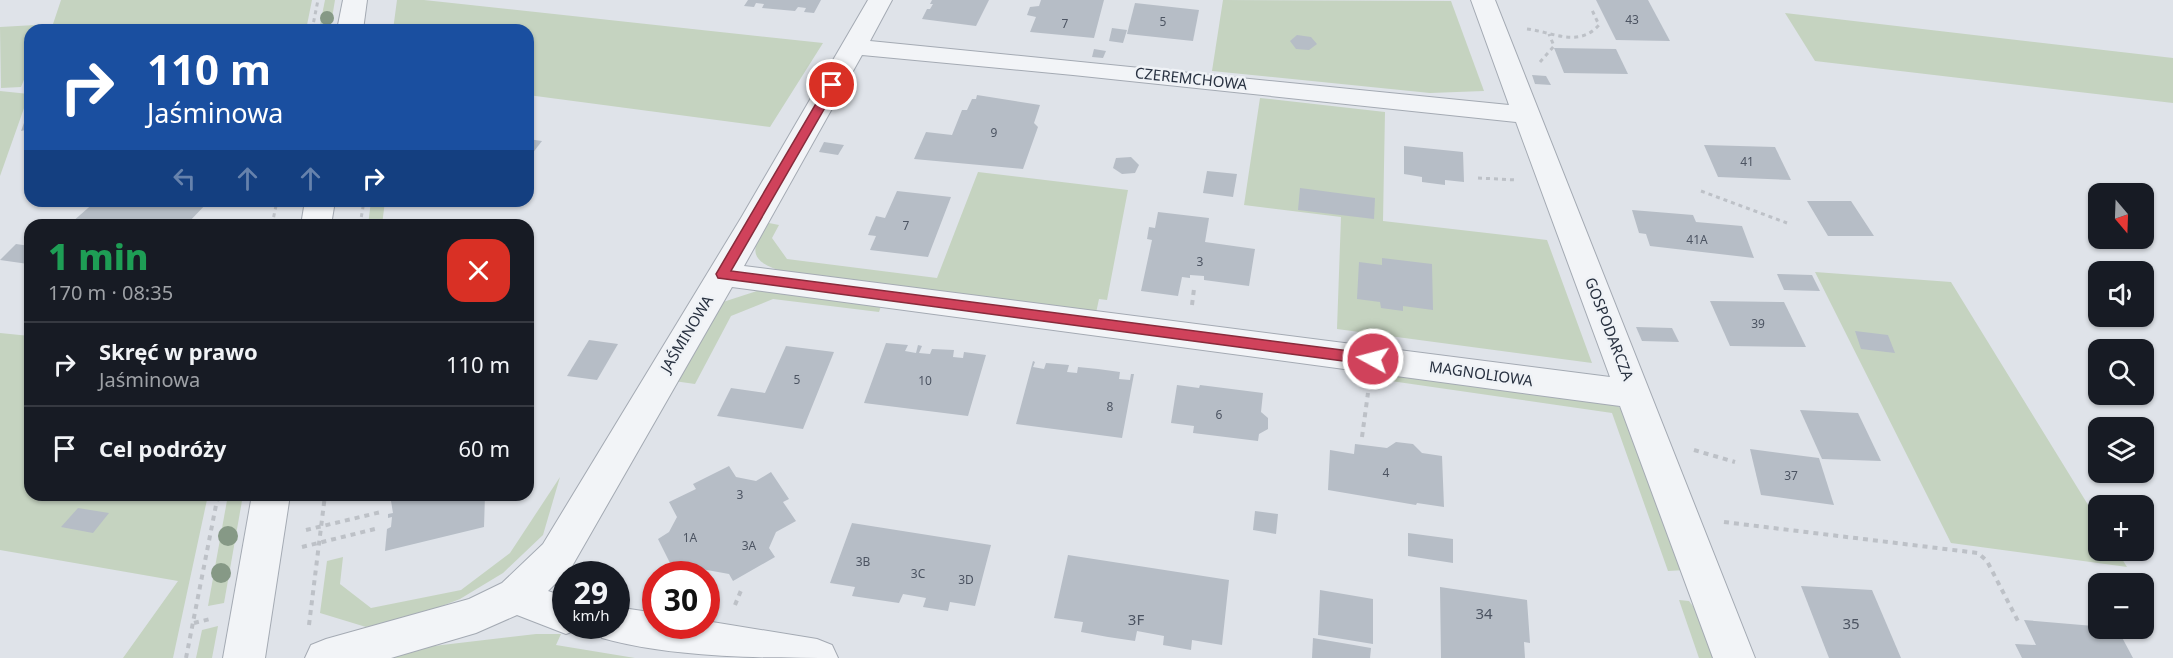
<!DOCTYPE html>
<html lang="pl">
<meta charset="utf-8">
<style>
body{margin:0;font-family:"Noto Sans",sans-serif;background:#20242c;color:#f1f3f6;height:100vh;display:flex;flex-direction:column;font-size:22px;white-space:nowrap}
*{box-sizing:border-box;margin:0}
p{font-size:20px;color:#9ea1a6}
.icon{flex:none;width:33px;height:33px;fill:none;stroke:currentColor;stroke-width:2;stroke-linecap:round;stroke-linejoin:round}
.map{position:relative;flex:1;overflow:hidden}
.sheet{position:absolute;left:24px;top:219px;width:510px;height:282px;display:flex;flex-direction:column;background:#171b24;border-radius:18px;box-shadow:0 2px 4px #0004}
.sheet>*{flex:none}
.guide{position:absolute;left:24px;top:24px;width:510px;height:183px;border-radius:18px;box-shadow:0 2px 4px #0004;background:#1a4fa0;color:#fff;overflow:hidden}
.needle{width:39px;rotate:161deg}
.tools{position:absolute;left:2088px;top:183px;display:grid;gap:12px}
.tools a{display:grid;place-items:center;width:66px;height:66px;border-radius:12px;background:#171b24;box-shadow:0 2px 4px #0004;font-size:30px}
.speed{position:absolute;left:552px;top:561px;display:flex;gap:12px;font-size:30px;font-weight:700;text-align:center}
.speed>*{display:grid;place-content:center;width:78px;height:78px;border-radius:50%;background:#171b24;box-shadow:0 2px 4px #0004;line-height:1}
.speed small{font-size:15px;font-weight:400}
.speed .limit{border:9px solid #d22;background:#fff;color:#111}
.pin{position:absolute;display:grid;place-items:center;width:51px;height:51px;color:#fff;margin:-26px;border:3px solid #fff;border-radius:50%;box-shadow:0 2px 6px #0007}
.me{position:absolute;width:66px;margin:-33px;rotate:277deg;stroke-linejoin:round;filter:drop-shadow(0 0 4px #0008)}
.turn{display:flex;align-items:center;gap:21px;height:126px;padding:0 24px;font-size:27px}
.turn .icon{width:78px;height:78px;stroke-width:2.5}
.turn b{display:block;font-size:42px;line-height:51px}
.lanes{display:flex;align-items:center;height:57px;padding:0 24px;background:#0003;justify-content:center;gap:30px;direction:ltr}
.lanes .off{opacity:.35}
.round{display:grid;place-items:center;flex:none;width:63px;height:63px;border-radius:18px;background:#20242c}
.overview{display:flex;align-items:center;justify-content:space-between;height:102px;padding:0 24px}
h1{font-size:36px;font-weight:800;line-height:45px;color:#1e9e55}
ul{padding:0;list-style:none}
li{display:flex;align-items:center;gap:18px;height:84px;padding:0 24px;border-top:2px solid #363941}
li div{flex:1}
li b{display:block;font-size:22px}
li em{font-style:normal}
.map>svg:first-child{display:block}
.green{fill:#c5d3c0}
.building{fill:#b6bdc6}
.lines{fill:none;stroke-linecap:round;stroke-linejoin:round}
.minor-casing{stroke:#a4aab3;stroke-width:2}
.path-far1{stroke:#bdc1c7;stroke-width:3;stroke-dasharray:4 4;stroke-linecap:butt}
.path{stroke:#bdc1c7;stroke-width:4;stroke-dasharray:5 5;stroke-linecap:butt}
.minor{fill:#f2f4f7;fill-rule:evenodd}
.tree{fill:#869986}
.route{fill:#d0425b;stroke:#872b3b;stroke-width:1.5}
.labels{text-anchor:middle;stroke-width:5;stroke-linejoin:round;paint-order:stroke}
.number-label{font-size:12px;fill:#4c5462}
.street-label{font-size:15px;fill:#283140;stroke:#eff2f6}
.near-number-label{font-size:15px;fill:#4c5462}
</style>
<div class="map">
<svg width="2173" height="658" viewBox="0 0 2173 658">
<rect width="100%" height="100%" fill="#dfe3e9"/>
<g class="green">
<path d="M 61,0 L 312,0 L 306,30 L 30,30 L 30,65 L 21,87 L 1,88 L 0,27 L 53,24 Z"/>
<path d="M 325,0 L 335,0 L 330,30 L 319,30 Z"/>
<path d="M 397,0 L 424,0 L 823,43 L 770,127 L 528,95 L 528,30 L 393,30 Z"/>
<path d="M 1223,0 L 1451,1 L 1484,91 L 1430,93 L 1212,71 Z"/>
<path d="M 1785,13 L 2173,58 L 2173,103 L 1815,61 Z"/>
<path d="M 0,91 L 29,94 L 0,176 Z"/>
<path d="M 1260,98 L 1385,112 L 1383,221 L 1547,240 L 1592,363 L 1337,329 L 1341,217 L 1244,205 Z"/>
<path d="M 978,172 L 1128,190 L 1107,300 L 1099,299 L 1096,313 L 782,271 C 748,261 752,250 764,222 L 779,225 L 772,238 L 787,259 L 937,278 Z"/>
<path d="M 371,201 L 385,201 L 382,225 L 368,225 Z"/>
<path d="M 1815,272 L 1951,282 L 2098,521 L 2098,550 L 2117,551 L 2127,567 L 1951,543 Z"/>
<path d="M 760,290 L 881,306 L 879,312 L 773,299 L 731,316 L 695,384 L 674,381 L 723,302 Z"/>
<path d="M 0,333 L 30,336 L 30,495 L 208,495 L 173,658 L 123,658 L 178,581 L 0,550 Z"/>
<path d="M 1384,373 L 1615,404 L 1629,415 L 1685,570 L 1668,571 L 1612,413 L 1377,379 Z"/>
<path d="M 560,477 L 543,535 L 503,573 L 460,599 L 416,616 L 366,627 L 320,613 L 327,561 L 343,557 L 340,584 L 371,608 L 461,590 L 510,553 Z"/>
<path d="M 228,495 L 243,495 L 224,603 L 208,606 Z"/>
<path d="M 1679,600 L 1689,601 L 1702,618 L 1716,658 L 1699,658 Z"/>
<path d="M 218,626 L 212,658 L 196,658 L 202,630 Z"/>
<path d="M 536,634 L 561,634 L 556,645 L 635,658 L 386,658 L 425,647 Z"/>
</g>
<g class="building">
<path d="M 748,0 L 821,0 L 814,13 L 804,12 L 806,8 L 798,7 L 795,11 L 762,8 L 764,4 L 756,3 L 754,7 L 744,6 Z"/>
<path d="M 932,0 L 989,0 L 976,26 L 922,19 L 927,9 L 930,9 L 933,4 L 930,4 Z"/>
<path d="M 1041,0 L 1104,0 L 1094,38 L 1030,32 L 1036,17 L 1027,15 L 1030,7 L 1039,6 Z"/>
<path d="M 1596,0 L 1648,0 L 1670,41 L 1616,40 Z"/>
<path d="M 1135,3 L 1199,10 L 1193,41 L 1127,34 Z"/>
<path d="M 1112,28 L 1127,30 L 1123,43 L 1109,41 Z"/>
<path d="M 1297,35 L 1311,37 L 1317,44 L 1309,50 L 1296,49 L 1290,41 Z"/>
<path d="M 1554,48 L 1616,49 L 1628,74 L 1564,73 Z"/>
<path d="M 1094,49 L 1106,51 L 1103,58 L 1092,57 Z"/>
<path d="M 1532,75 L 1546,76 L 1551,85 L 1535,84 Z"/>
<path d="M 977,95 L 1040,105 L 1034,123 L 1038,127 L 1023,169 L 914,159 L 926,132 L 952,135 L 962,110 L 967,110 L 972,99 L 976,99 Z"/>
<path d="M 28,112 L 30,112 L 30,129 L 21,131 Z"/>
<path d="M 528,139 L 542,141 L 528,159 Z"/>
<path d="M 824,142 L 844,145 L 838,155 L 819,152 Z"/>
<path d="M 1704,145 L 1775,147 L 1791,180 L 1718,177 Z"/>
<path d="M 1404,146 L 1463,152 L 1464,182 L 1445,180 L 1445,185 L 1422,182 L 1422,177 L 1404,174 Z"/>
<path d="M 1131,157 L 1139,165 L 1135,173 L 1122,174 L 1113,168 L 1116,158 Z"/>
<path d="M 1207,171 L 1237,174 L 1233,197 L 1203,193 Z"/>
<path d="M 1300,188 L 1375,198 L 1374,219 L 1298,210 Z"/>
<path d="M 897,191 L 951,197 L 928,257 L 870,250 L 876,236 L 868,235 L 876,216 L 885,218 Z"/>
<path d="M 96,201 L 198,201 L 208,202 L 186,225 L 71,223 Z"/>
<path d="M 1807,201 L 1851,201 L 1874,236 L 1828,236 Z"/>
<path d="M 1632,210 L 1693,215 L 1696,222 L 1742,226 L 1754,258 L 1650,246 L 1646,234 L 1639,233 Z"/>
<path d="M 1158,212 L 1209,218 L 1205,242 L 1255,249 L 1249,286 L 1204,280 L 1204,276 L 1190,275 L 1190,278 L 1182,277 L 1178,296 L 1141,291 L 1152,240 L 1147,239 L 1149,227 L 1155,228 Z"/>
<path d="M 16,244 L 30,246 L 28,264 L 0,260 Z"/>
<path d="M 1382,258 L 1432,264 L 1433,310 L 1403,306 L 1403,311 L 1381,308 L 1380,302 L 1357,299 L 1359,262 L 1382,265 Z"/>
<path d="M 1777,274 L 1812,275 L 1820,291 L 1784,290 Z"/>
<path d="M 1710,301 L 1784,302 L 1806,347 L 1730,346 Z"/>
<path d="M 1636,327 L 1672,328 L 1679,342 L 1642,341 Z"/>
<path d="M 1855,331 L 1888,335 L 1895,353 L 1861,349 Z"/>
<path d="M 589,340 L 618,344 L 597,380 L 567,376 Z"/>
<path d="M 886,343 L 908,345 L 905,351 L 916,353 L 918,345 L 922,346 L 919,353 L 930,354 L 932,349 L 954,350 L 953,357 L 963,358 L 964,352 L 986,355 L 968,416 L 864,403 Z"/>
<path d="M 786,346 L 834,352 L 803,429 L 717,416 L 731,388 L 765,393 Z"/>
<path d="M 1033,361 L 1035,362 L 1033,367 L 1044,369 L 1046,363 L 1069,365 L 1067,372 L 1077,373 L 1078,367 L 1098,369 L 1120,372 L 1119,379 L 1130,380 L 1131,374 L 1134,374 L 1122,438 L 1016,424 Z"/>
<path d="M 1177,385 L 1199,388 L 1200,385 L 1263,393 L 1261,412 L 1268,418 L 1268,429 L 1259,434 L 1258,441 L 1193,433 L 1194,426 L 1171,423 Z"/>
<path d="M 1800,410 L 1858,413 L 1881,461 L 1822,459 Z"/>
<path d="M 1396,442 L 1413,444 L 1422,453 L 1442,456 L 1444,507 L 1417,503 L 1416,505 L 1328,490 L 1330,450 L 1354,454 L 1355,444 L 1387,448 Z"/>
<path d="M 1750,449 L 1819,458 L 1834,505 L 1761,495 Z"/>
<path d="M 729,466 L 736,477 L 756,481 L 771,472 L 789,499 L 783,502 L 796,521 L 776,532 L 769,548 L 775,557 L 733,581 L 729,574 L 707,570 L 683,566 L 674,571 L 658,539 L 669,532 L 677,517 L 669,502 L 696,489 L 693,484 Z"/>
<path d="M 390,495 L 485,495 L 484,527 L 385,551 L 387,529 L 391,527 L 392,517 L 388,518 L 388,514 L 393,513 Z"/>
<path d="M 78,508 L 109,513 L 93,533 L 61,527 Z"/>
<path d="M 1255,511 L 1278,514 L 1276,534 L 1253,530 Z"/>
<path d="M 852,523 L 991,545 L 975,606 L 950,602 L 948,611 L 923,607 L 926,598 L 903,594 L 899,603 L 852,596 L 855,587 L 830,583 Z"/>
<path d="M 1408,533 L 1453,539 L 1453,563 L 1408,556 Z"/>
<path d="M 1068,555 L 1229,580 L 1222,645 L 1192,640 L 1191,650 L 1163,645 L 1164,636 L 1137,631 L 1135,641 L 1108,637 L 1081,632 L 1083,622 L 1054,618 Z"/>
<path d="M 1801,586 L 1872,590 L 1901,658 L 1829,658 Z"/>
<path d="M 1440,587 L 1527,600 L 1530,643 L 1524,642 L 1525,658 L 1441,658 Z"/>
<path d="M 1320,590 L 1373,599 L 1373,644 L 1318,635 Z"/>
<path d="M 2024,620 L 2117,628 L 2133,658 L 2022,658 L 2015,644 L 2036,645 Z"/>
<path d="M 1313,638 L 1371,648 L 1370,658 L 1312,658 Z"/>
</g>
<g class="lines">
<g class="minor-casing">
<g id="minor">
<path d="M 343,0 L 367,0 L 363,30 L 337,30 Z"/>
<path d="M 868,0 L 892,0 L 870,41 L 1509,105 L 1471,0 L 1495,0 L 1755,658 L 1713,658 L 1620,406 L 732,287 L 571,568 L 548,591 L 566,597 L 566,626 L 582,626 L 580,629 L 566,634 L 517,615 L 476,633 L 391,658 L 305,658 L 311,645 L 326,639 L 469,599 L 502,583 L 543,544 L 741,218 ZM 862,55 L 1073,75 L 1516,122 L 1610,377 L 744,266 Z"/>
<path d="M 305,201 L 335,201 L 331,225 L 301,225 Z"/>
<path d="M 252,495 L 290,495 L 265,658 L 223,658 Z"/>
<path d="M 616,607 L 656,613 L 656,626 L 706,626 L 706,621 L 817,639 L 832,645 L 838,658 C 763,658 673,658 602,638 L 596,626 L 616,626 Z"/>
</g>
</g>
<g class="path-far1">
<path d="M 1527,29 C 1552,32 1579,48 1599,25 L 1592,10"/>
<path d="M 312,30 L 318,0"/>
<path d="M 1540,62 L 1554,46 L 1549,34"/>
<path d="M 1478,178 L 1517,180"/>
<path d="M 1701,191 L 1787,223"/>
<path d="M 272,225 L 277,201"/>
<path d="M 360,225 L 364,201"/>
</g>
<g class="path">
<path d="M 1192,305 L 1194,289"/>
<path d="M 1362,437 L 1368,393"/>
<path d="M 1694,450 L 1735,462"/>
<path d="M 1724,522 L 1978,553 L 1987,561 L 2020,625"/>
<path d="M 306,530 L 381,512"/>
<path d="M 302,547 L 379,528"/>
<path d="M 735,605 L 742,588"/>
<path d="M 194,623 L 210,619"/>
<path d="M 309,625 L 325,495"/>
<path d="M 186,658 L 218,495"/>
</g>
<use href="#minor" class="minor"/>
</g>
<g class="tree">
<circle cx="327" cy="18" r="7"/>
<circle cx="228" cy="536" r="10"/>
<circle cx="221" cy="573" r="10"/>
</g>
<path class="route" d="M 828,83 L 838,85 L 731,271 L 1373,354 L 1380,359 L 1373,365 L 718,278 L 716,274 Z"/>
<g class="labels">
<g class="number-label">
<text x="1632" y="24">43</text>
<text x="1163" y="26">5</text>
<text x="1065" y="28">7</text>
<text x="994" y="137">9</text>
<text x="1747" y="166">41</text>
<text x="906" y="230">7</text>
<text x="1697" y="244">41A</text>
<text x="1200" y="266">3</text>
<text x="1758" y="328">39</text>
<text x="797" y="384">5</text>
<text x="925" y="385">10</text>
<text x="1110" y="411">8</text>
<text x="1219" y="419">6</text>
<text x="1386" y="477">4</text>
<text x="1791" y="480">37</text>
<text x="740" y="499">3</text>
<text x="690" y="542">1A</text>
<text x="749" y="550">3A</text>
<text x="863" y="566">3B</text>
<text x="918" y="578">3C</text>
<text x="966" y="584">3D</text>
</g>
<g class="street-label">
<text transform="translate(1191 79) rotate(6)" y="5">CZEREMCHOWA</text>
<text transform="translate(1609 329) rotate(69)" y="5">GOSPODARCZA</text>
<text transform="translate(687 334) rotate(-59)" y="5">JAŚMINOWA</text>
<text transform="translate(1481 374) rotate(8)" y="5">MAGNOLIOWA</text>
</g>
<g class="near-number-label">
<text x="1484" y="619">34</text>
<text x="1136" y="625">3F</text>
<text x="1851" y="629">35</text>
</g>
</g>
</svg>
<div class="tools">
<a><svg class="needle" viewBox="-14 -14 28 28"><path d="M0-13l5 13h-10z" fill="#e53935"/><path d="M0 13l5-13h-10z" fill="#9ea1a6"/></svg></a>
<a><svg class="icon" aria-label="sound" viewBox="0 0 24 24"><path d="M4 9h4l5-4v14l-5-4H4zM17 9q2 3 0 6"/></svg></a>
<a><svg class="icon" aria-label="search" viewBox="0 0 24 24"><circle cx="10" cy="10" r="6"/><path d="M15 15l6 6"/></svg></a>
<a><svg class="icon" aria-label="layers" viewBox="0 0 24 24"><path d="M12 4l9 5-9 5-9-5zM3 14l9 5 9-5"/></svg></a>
<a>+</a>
<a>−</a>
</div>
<div class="speed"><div>29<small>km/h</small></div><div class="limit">30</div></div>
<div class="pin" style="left:832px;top:85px;background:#d93025"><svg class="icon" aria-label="arrive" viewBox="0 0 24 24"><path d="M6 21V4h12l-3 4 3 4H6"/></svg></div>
<svg class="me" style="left:1373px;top:359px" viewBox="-20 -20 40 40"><circle r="17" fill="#d0425b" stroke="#fff" stroke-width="3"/><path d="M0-11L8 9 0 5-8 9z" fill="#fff"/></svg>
<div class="guide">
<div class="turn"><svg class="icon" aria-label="right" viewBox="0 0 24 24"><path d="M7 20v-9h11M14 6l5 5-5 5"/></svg><div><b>110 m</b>Jaśminowa</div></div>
<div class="lanes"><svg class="icon off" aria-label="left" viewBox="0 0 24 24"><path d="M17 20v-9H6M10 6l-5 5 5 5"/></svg><svg class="icon off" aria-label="ahead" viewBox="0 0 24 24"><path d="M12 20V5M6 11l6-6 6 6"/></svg><svg class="icon off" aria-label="ahead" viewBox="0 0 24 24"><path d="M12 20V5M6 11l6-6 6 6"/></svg><svg class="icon" aria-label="right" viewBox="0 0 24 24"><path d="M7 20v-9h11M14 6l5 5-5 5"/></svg></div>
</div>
<section class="sheet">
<div class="overview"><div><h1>1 min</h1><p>170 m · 08:35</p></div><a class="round" style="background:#d93025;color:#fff"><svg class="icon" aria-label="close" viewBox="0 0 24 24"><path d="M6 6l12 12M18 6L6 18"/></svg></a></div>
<ul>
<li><svg class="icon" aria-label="right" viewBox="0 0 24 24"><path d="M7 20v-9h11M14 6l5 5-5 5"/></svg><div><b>Skręć w prawo</b><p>Jaśminowa</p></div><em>110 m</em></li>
<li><svg class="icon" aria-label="arrive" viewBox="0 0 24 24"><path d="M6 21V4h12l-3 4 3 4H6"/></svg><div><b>Cel podróży</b></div><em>60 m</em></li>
</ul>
</section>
</div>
